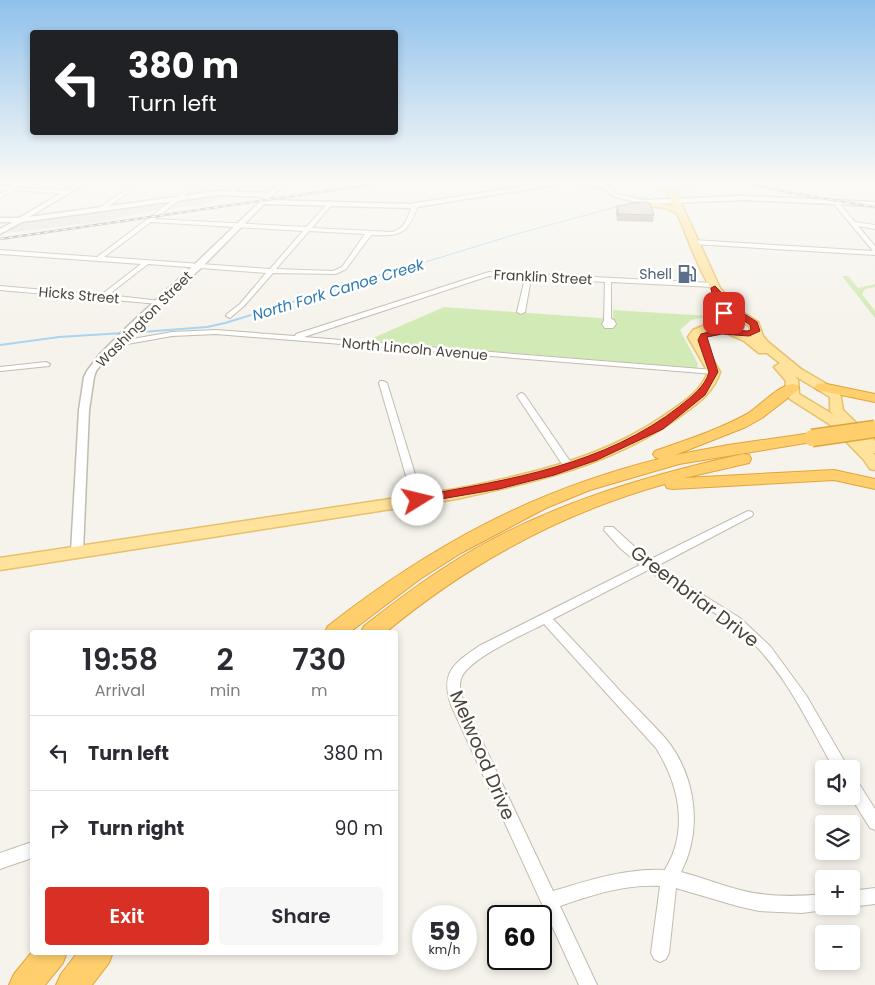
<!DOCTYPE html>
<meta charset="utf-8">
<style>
body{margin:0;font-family:Poppins,sans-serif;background:#f7f7f7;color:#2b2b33;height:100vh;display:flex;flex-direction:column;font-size:19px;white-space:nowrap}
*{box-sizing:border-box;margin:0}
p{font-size:16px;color:#7c7c81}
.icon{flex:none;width:28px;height:28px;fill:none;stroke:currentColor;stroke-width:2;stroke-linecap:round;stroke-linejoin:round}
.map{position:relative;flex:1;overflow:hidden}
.panel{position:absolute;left:30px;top:630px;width:368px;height:325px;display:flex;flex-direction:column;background:#fff;border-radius:5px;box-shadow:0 2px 8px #0003}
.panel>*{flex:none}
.guide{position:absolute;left:30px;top:30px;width:368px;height:105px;border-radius:5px;box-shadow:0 2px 8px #0003;background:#202124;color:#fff;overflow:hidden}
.controls{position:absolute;left:815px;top:760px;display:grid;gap:10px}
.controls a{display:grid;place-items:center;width:45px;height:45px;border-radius:5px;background:#fff;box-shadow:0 2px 8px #0003;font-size:25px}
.speed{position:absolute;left:412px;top:905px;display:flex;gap:10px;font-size:25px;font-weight:700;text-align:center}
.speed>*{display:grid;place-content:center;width:65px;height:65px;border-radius:50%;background:#fff;box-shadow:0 2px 8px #0003;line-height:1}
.speed small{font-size:12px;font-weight:400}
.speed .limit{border:2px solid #111;border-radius:8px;background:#fff;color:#111}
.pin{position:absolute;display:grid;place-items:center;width:42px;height:42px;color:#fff;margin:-21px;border-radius:10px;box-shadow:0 2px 8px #0006}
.me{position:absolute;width:55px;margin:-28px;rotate:81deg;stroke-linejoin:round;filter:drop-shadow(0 0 4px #0008)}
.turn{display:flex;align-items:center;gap:18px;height:105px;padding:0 15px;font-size:22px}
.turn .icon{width:65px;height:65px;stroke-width:2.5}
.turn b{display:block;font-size:35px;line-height:42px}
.eta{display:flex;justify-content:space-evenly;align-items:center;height:85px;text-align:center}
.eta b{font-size:30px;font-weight:600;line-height:35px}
.cta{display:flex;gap:10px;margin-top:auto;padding:10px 15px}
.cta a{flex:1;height:58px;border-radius:5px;background:#d93025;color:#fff;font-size:20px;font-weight:600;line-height:58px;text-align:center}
.cta a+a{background:#f7f7f7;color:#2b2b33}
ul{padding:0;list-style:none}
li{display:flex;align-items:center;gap:15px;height:75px;padding:0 15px;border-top:1px solid #e1e1e2}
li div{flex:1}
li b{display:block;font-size:19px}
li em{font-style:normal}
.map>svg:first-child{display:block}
.industrial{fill:#e6e2dd}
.green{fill:#d2eab5}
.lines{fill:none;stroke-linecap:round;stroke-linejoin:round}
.stream-far1{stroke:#a9d4f2;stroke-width:1}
.stream{stroke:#a9d4f2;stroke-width:2}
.minor-casing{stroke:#c2bbae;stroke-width:2}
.tertiary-casing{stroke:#c2bbae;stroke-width:3}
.primary-casing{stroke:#e6c16a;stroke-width:3}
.motorway-casing{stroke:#e0a43c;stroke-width:2}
.minor{fill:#fff;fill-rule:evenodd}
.tertiary{fill:#fff;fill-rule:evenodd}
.primary{fill:#ffe39c;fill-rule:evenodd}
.motorway{fill:#ffcf6e;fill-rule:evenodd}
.rail-casing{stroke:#9a9a9a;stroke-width:2.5}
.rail{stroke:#fff;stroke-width:1;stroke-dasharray:4.5;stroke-linecap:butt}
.motorway-bridge-casing{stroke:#e0a43c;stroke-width:19;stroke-linecap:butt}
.motorway-bridge{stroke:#ffcf6e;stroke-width:16}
.wall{fill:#bab2a6}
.building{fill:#d8cfc1;stroke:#979187}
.route{fill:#d93025;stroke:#8d1f18}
.labels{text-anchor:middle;stroke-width:5;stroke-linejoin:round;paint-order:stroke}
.far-service-label{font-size:14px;fill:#4e5e75;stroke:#fff;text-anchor:end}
.far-street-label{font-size:14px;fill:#4b4439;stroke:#fff}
.far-water-label{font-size:15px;font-style:italic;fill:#2e7ab2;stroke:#fff}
.near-street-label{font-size:19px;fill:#4b4439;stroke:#fff}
</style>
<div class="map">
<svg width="875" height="985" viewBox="0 0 875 985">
<rect width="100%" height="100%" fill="#f6f3ec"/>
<g class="industrial">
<path d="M 222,194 L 213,203 L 172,208 L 182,200 Z"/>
<path d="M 166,202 L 168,203 L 161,209 L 97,222 L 15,232 L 6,231 L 19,223 Z"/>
</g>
<g class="green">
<path d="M 842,276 L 848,276 L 858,288 L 875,284 L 875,287 L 865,289 L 862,294 L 875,311 L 875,318 Z"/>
<path d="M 444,307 L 613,319 L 613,310 L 710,316 L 691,320 L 680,330 L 698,364 L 697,368 L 366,341 Z"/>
</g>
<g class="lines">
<path class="stream-far1" d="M 393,272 L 520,233 L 627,204 L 658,191 L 756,181"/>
<g class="stream">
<path d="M 129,333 L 207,327 L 225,323 L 397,270"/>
<path d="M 0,345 L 59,337 L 123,333"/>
</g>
<g class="minor-casing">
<g id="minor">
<path d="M 24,181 L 30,181 L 19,188 L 68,190 L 71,192 L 68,194 L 14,190 L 0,198 L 0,194 L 7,190 L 0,190 L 0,186 L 13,187 Z"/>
<path d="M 139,181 L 145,181 L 103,210 L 99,210 L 99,208 Z"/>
<path d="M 198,181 L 203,181 L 155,219 L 306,227 L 330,201 L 333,203 L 312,228 L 392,232 C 406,228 408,216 413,204 L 418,205 C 408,235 400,236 371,235 L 346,269 L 336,274 L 273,273 L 244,306 L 230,318 L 226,316 L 227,314 L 240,304 L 266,273 L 148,264 L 108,295 L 161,301 L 161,303 L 159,304 L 0,290 L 0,286 L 101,295 L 141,264 L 0,254 L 0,250 L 97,257 ZM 151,222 L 303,231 L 270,269 L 104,257 ZM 309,231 L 365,234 L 342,267 L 333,271 L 276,269 Z"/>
<path d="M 240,181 L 245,181 L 232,194 L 228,194 L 228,192 Z"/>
<path d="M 834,202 L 838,202 L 855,222 L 875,225 L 875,229 L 858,226 L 875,246 L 875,255 L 693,244 L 690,242 L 693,240 L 873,251 L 834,204 Z"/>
<path d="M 489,272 L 526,274 L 529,272 L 532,274 L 713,283 L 716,285 L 713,287 L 611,282 L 611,319 L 614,320 L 616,324 L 613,328 L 605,328 L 602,324 L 604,321 L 605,282 L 531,278 L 525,312 L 521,314 L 517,312 L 525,278 L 489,276 L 304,337 L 714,370 L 718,372 L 714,374 L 216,334 L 172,336 L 116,346 L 112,344 L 116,342 L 172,332 L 216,330 L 295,336 L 296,334 Z"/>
<path d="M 46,362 L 50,364 L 49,366 L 0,371 L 0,367 Z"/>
<path d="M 380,381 L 383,381 L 387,383 L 423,500 L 422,502 L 414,502 L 413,500 L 379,383 Z"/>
<path d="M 521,393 L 524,394 L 574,467 L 572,469 L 569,470 L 564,467 L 517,396 Z"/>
<path d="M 748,511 L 752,512 L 753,514 L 752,516 L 657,566 L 740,618 L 770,646 L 806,695 L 849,769 L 834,769 C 807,721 783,667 740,631 C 711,608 677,592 648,570 L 553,619 C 576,643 599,668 621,692 C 636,708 652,723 666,739 C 696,776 703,830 681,872 C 701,877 720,885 740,890 C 767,897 795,897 824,894 L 824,906 L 831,906 L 824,910 L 802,913 L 759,911 L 737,906 L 676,888 L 669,953 L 666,959 L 660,962 L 654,959 L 651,953 L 660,886 C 625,884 592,895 560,906 L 597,985 L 579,985 L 451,705 C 440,673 454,663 479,646 L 640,565 L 620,548 L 604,530 L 605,527 L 613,527 L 649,560 ZM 544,624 L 656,748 C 676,780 687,819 672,856 C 670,861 667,865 665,870 C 626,868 590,880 553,891 L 465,705 C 462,697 458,688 461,679 C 467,659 525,634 544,624 Z"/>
<path d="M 851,777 L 856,779 L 875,809 L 875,830 L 870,828 L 850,796 Z"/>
<path d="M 32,842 L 32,858 L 0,869 L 0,853 Z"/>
<path d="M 875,888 L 875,904 L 851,907 L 848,906 L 851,906 L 851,891 Z"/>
</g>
</g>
<g class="tertiary-casing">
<path id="tertiary" d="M 82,181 L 89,181 L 29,217 L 219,191 L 268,193 L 281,181 L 287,181 L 268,200 L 410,204 L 559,181 L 589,181 L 597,184 L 594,181 L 601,181 L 617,194 L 643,200 L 744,196 L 875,202 L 875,206 L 744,200 L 643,204 L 613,196 L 601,186 L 598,188 L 588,185 L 567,183 L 410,208 L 264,204 L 201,268 L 136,328 L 106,358 L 96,371 L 94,377 L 89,410 L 83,552 L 81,555 L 73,555 L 71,552 L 79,410 L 84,377 L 87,371 L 100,354 L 130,324 L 195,264 L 265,197 L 219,195 L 22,222 L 0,234 L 0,229 L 13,222 L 0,222 L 0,218 L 19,218 Z"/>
</g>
<g class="primary-casing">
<path id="primary" d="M 663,181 L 671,181 L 720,288 L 739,310 L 758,322 L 763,336 L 768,342 L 801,369 L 840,392 L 843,410 L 875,441 L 875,453 L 873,453 L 875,455 L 875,470 L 870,469 L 864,460 L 829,424 L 790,399 L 785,391 L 786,381 L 774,367 L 780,363 L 767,353 L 759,353 L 744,341 L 719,330 L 717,328 L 701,334 L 700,337 L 720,372 C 714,391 699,403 683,414 C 616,464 536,482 456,499 L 0,570 L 0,558 L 456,489 C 532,474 608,457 672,410 C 687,400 702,389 708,372 L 688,337 L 693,330 L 717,320 L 721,313 L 725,312 L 730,315 L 727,323 L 728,326 L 752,337 L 749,326 C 705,298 697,259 677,213 L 665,208 L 648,206 L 644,204 L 648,202 L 674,206 ZM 795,376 L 830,397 L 830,411 L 834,415 L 799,394 L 798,380 Z"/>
</g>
<g class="motorway-casing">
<g id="motorway">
<path d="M 822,383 L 875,394 L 875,402 L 817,390 L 815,387 L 817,384 Z"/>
<path d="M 792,384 L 797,385 L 799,388 L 797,391 L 762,418 L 746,427 L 675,455 L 728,445 L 812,433 L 818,435 L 820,438 L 818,441 L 679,464 L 590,490 L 546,508 L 461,553 L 420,579 L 350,632 L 325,632 L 328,626 C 432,545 532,491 659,459 L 655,457 L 653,454 L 655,451 C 686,440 718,430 747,414 C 762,405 774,388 792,384 Z"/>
<path d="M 743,454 L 749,455 L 751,459 L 749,463 L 684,478 L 834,470 L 875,479 L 875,489 L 834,480 L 673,489 L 667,488 L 665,484 C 561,513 468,564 386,632 L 361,632 L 364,626 C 391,605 418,584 447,566 C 536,508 640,477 743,454 Z"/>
<path d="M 32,952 L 67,952 L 63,963 L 45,985 L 9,985 L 14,974 Z"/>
<path d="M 78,952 L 113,952 L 109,963 L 92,985 L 56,985 L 61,974 Z"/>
</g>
</g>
<use href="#minor" class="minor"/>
<use href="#tertiary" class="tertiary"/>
<use href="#primary" class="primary"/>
<use href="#motorway" class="motorway"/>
<g class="rail-casing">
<g id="rail">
<path d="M 740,181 L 791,193 L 875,207"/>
<path d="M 0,239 L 396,181"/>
</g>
</g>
<use href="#rail" class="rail"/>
<g class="motorway-bridge-casing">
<path id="motorway-bridge" d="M 812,438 L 875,429"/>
</g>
<use href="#motorway-bridge" class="motorway-bridge"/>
</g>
<path class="wall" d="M 617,206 L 654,215 L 653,222 L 617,221 L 616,213 Z"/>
<path class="building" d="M 640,202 L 650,203 L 654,215 L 618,214 L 617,206 Z"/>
<linearGradient id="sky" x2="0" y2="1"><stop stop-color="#8fc1ec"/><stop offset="0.57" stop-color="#fbfaf6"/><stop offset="1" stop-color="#fbfaf6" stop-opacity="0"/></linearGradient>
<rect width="875" height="319" fill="url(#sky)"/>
<path class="route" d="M 715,286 L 738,310 L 757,322 L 760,331 L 749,336 L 722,334 L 707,337 L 718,372 L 705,395 L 663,429 L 597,460 L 554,475 L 499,489 L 418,503 L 414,502 L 412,500 L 418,496 C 509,480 605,465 680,406 C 691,397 705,387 709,372 L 698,340 L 701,334 L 722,329 L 747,331 L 751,330 L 750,325 L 733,313 L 721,299 L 729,313 L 722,315 L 713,299 L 711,288 Z"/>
<defs>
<g id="fuel-bare" transform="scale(1.5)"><path d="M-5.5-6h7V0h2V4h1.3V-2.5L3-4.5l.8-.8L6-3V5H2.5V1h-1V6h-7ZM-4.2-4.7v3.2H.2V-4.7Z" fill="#5c6f8a" stroke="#fff" stroke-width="2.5" paint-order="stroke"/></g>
</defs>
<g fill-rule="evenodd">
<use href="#fuel-bare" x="687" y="274"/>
</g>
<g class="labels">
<g class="far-service-label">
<text x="672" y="279">Shell</text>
</g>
<g class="far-street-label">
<text transform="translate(543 277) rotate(3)" y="5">Franklin Street</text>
<text transform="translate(79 295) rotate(5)" y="5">Hicks Street</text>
<text transform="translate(144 319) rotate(-45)" y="5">Washington Street</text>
<text transform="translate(415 349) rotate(5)" y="5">North Lincoln Avenue</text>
</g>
<g class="far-water-label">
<text transform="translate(338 290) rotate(-17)" y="5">North Fork Canoe Creek</text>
</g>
<g class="near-street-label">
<text transform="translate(695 596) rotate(37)" y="7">Greenbriar Drive</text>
<text transform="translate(483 755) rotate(67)" y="7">Melwood Drive</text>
</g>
</g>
</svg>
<div class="controls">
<a><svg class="icon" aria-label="sound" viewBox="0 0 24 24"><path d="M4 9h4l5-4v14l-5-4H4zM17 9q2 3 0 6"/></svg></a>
<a><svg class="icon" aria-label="layers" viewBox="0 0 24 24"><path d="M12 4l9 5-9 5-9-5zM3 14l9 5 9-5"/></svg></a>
<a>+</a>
<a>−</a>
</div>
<div class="speed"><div>59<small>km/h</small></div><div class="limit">60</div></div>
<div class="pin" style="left:724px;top:313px;background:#d93025"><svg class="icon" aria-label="arrive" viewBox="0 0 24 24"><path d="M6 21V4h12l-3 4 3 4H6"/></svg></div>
<svg class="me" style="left:418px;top:500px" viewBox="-20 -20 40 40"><circle r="19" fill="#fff"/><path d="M0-13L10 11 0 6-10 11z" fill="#d93025"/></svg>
<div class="guide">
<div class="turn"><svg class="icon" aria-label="left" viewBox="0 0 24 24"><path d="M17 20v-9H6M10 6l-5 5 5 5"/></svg><div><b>380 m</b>Turn left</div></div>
</div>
<section class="panel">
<div class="eta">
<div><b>19:58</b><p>Arrival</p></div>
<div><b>2</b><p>min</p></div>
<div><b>730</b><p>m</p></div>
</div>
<ul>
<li><svg class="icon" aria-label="left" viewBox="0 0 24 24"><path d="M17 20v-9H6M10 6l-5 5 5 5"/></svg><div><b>Turn left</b></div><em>380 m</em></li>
<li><svg class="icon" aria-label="right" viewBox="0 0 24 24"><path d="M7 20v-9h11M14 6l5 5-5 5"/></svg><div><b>Turn right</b></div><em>90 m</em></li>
</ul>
<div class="cta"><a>Exit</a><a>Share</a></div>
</section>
</div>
